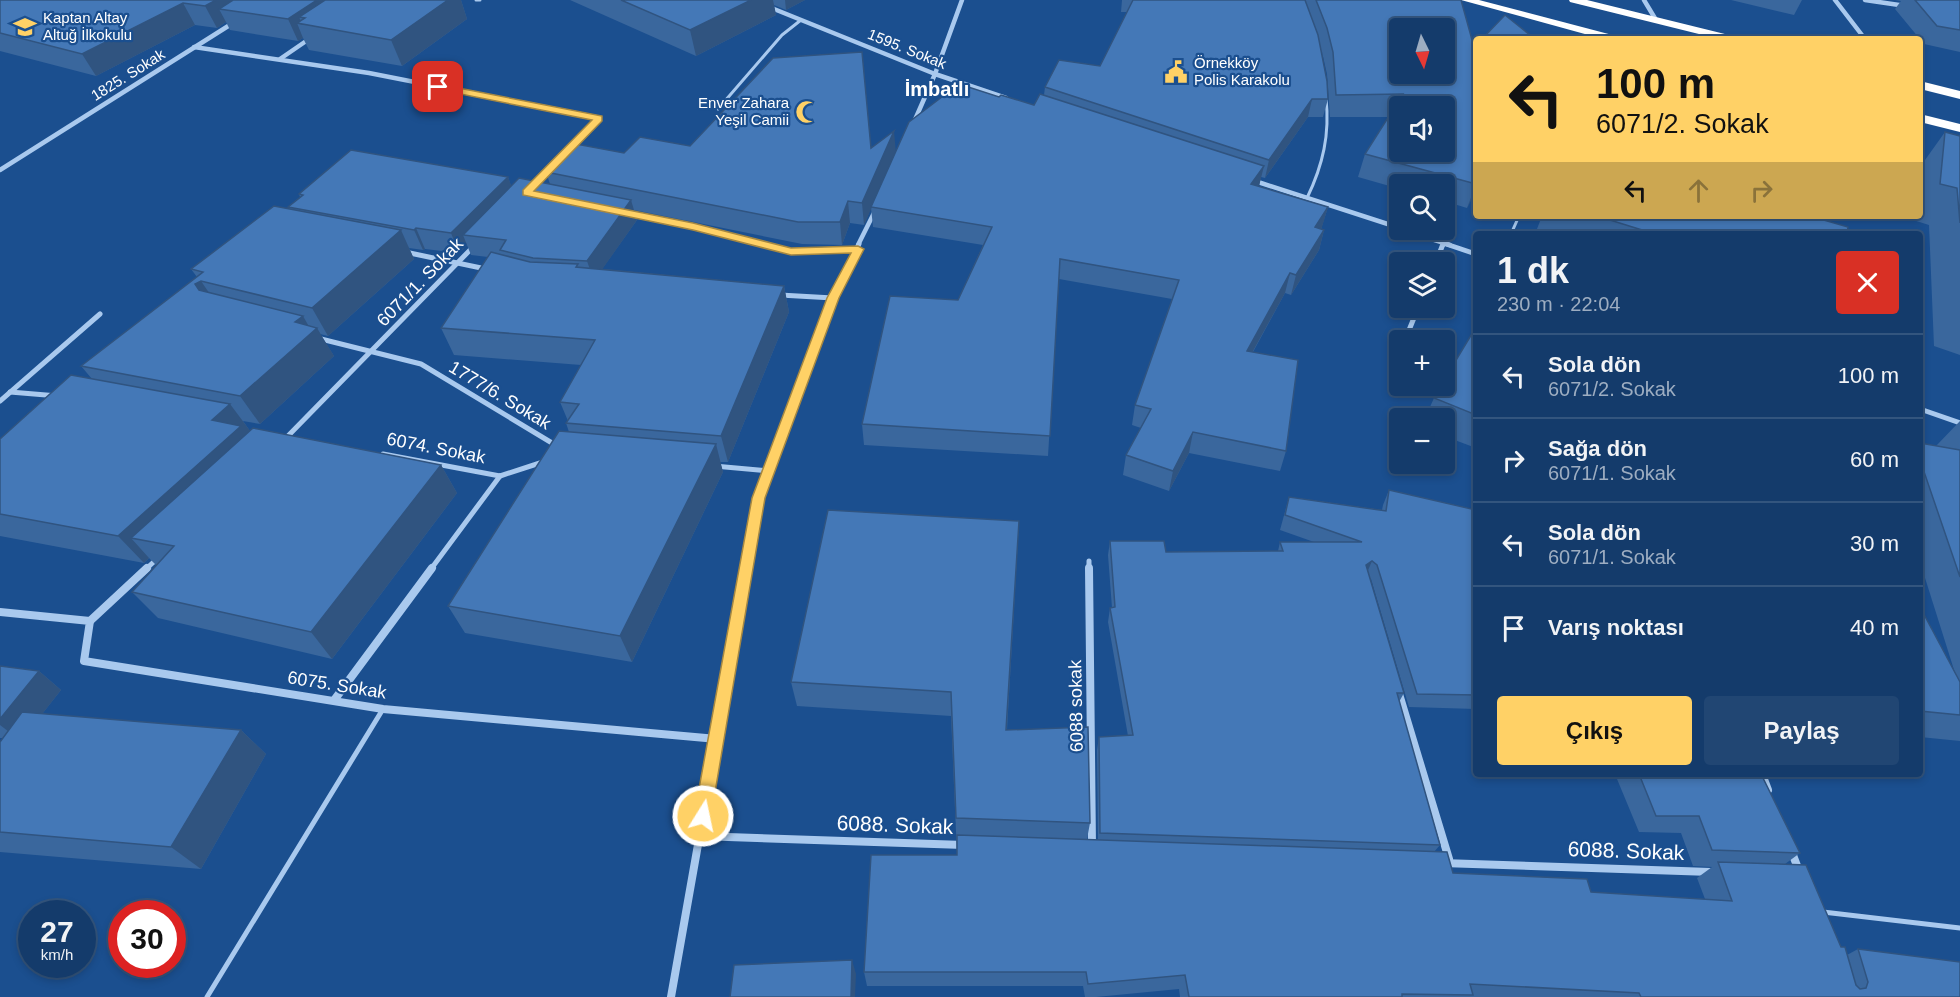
<!DOCTYPE html>
<html lang="tr">
<meta charset="utf-8">
<style>
body{margin:0;font-family:Helvetica,sans-serif;background:#214673;color:#f1f3f6;height:100vh;display:flex;flex-direction:column;font-size:22px;white-space:nowrap}
*{box-sizing:border-box;margin:0}
p{font-size:20px;color:#9dadc1}
.icon{flex:none;width:33px;height:33px;fill:none;stroke:currentColor;stroke-width:2;stroke-linecap:round;stroke-linejoin:round}
.map{position:relative;flex:1;overflow:hidden}
.sheet{position:absolute;left:1473px;top:231px;width:450px;height:546px;display:flex;flex-direction:column;background:#143b6b;border-radius:6px;box-shadow:0 3px 9px #0003,0 0 0 2px #33557e}
.sheet>*{flex:none}
.top-card{position:absolute;left:1473px;top:36px;width:450px;height:183px;border-radius:6px;box-shadow:0 3px 9px #0003,0 0 0 2px #33557e;background:#ffd166;color:#111;overflow:hidden}
.needle{width:39px;rotate:175deg}
.fabs{position:absolute;left:1389px;top:18px;display:grid;gap:12px}
.fabs a{display:grid;place-items:center;width:66px;height:66px;border-radius:6px;background:#143b6b;box-shadow:0 3px 9px #0003,0 0 0 2px #33557e;font-size:30px}
.speed{position:absolute;left:18px;top:900px;display:flex;gap:12px;font-size:30px;font-weight:700;text-align:center}
.speed>*{display:grid;place-content:center;width:78px;height:78px;border-radius:50%;background:#143b6b;box-shadow:0 3px 9px #0003,0 0 0 2px #33557e;line-height:1}
.speed small{font-size:15px;font-weight:400}
.speed .limit{border:9px solid #d22;background:#fff;color:#111}
.pin{position:absolute;display:grid;place-items:center;width:51px;height:51px;color:#fff;margin:-26px;border-radius:12px;box-shadow:0 3px 9px #0006}
.me{position:absolute;width:66px;margin:-33px;rotate:10deg;stroke-linejoin:round;filter:drop-shadow(0 0 4px #0008)}
.turn{display:flex;align-items:center;gap:21px;height:126px;padding:0 24px;font-size:27px}
.turn .icon{width:78px;height:78px;stroke-width:2.5}
.turn b{display:block;font-size:42px;line-height:51px}
.lanes{display:flex;align-items:center;height:57px;padding:0 24px;background:#0003;justify-content:center;gap:30px;direction:ltr}
.lanes .off{opacity:.35}
.round{display:grid;place-items:center;flex:none;width:63px;height:63px;border-radius:6px;background:#214673}
.head{display:flex;align-items:center;justify-content:space-between;height:102px;padding:0 24px}
h1{font-size:36px;font-weight:600;line-height:45px}
.action{display:flex;gap:12px;margin-top:auto;padding:12px 24px}
.action a{flex:1;height:69px;border-radius:6px;background:#ffd166;color:#111;font-size:24px;font-weight:600;line-height:69px;text-align:center}
.action a+a{background:#214673;color:#f1f3f6}
ul{padding:0;list-style:none}
li{display:flex;align-items:center;gap:18px;height:84px;padding:0 24px;border-top:2px solid #33557e}
li div{flex:1}
li b{display:block;font-size:22px}
li em{font-style:normal}
.map>svg:first-child{display:block}
.lines{fill:none;stroke-linecap:round;stroke-linejoin:round}
.lane-far1{stroke:#a9c9ee;stroke-width:3}
.lane{stroke:#a9c9ee;stroke-width:5}
.street-far2{stroke:#a9c9ee;stroke-width:4.5}
.street-far1{stroke:#a9c9ee;stroke-width:5}
.street{stroke:#a9c9ee;stroke-width:8}
.highway{fill:#fff;fill-rule:evenodd}
.wall{fill:#3a679d}
.shaded-wall{fill:#305480}
.building{fill:#4478b7;stroke:#305480;stroke-width:1.5;fill-rule:evenodd}
.route{fill:#ffd166;stroke:#a68842;stroke-width:1.5}
.labels{text-anchor:middle;stroke-width:4.5;stroke-linejoin:round;paint-order:stroke}
.far-poi-label{font-size:15px;fill:#fff;stroke:#1b4f8f;text-anchor:start}
.far-street-label{font-size:15px;fill:#fff;stroke:#1b4f8f}
.street-label{font-size:18px;fill:#fff;stroke:#1b4f8f}
.far-district-label{font-size:20px;font-weight:bold;fill:#fff;stroke:#1b4f8f}
.near-street-label{font-size:21px;fill:#fff;stroke:#1b4f8f}
</style>
<div class="map">
<svg width="1960" height="997" viewBox="0 0 1960 997">
<rect width="100%" height="100%" fill="#1b4f8f"/>
<g class="lines">
<g class="lane-far1">
<path d="M 476,0 L 480,0"/>
<path d="M 718,109 L 782,35 L 801,20"/>
<path d="M 1307,198 C 1323,165 1330,134 1326,98"/>
<path d="M 1511,234 L 1519,216"/>
</g>
<g class="lane">
<path d="M 1823,912 L 1960,928"/>
<path d="M 207,997 L 383,709"/>
</g>
<g class="street-far2">
<path d="M 1644,0 L 1656,20"/>
<path d="M 1835,0 L 1865,39"/>
<path d="M 1865,0 L 1906,6"/>
<path d="M 769,7 L 935,74 L 1006,98"/>
<path d="M 194,47 L 369,73 L 598,118 L 531,187"/>
<path d="M 280,59 L 312,37"/>
<path d="M 914,122 L 935,74 L 962,0"/>
<path d="M 0,170 L 233,23"/>
<path d="M 1255,181 L 1400,228"/>
<path d="M 629,213 L 693,226 L 766,245"/>
<path d="M 1404,230 L 1450,245"/>
<path d="M 858,245 L 875,211"/>
<path d="M 1443,245 L 1444,242"/>
</g>
<g class="street-far1">
<path d="M 761,244 L 791,252 L 858,249"/>
<path d="M 1446,244 L 1476,254"/>
<path d="M 405,252 L 486,269"/>
<path d="M 1436,262 L 1443,244"/>
<path d="M 780,295 L 833,298"/>
<path d="M 317,338 L 421,364 L 557,446"/>
<path d="M 1405,340 L 1418,308"/>
<path d="M 1394,369 L 1400,355"/>
<path d="M 10,392 L 58,396"/>
<path d="M 0,401 L 100,314"/>
<path d="M 1920,409 L 1960,423"/>
<path d="M 284,440 L 474,246"/>
<path d="M 383,454 L 500,476 L 546,461"/>
<path d="M 714,466 L 770,471"/>
<path d="M 1089,561 L 1089,569"/>
<path d="M 146,569 L 158,558"/>
<path d="M 431,569 L 500,476"/>
<path d="M 746,569 L 759,498 L 833,298 L 859,244"/>
</g>
<g class="street">
<path d="M 1089,568 L 1092,846"/>
<path d="M 0,612 L 90,621 L 84,661 L 383,709 L 717,739"/>
<path d="M 90,621 L 147,568"/>
<path d="M 1399,694 L 1449,859"/>
<path d="M 335,699 L 432,568"/>
<path d="M 1762,774 L 1768,790"/>
<path d="M 699,836 L 964,845"/>
<path d="M 1791,850 L 1799,871"/>
<path d="M 1442,863 L 1711,872"/>
<path d="M 671,997 L 747,568"/>
</g>
<g class="highway">
<path d="M 1461,0 L 1479,0 L 1620,37 L 1622,39 L 1603,39 Z"/>
<path d="M 1569,0 L 1587,0 L 1737,37 L 1739,39 L 1719,39 L 1570,2 Z"/>
<path d="M 1920,81 L 1960,91 L 1960,99 L 1920,89 Z"/>
<path d="M 1920,114 L 1960,124 L 1960,132 L 1920,122 Z"/>
</g>
</g>
<g class="wall">
<path d="M 0,0 L 461,0 L 467,19 L 402,66 L 309,50 L 303,38 L 298,41 L 230,30 L 226,22 L 217,28 L 195,25 L 96,76 L 0,51 Z"/>
<path d="M 570,0 L 805,0 L 786,10 L 774,5 L 776,15 L 696,56 Z"/>
<path d="M 1122,0 L 1461,0 L 1474,47 L 1476,45 L 1476,190 L 1467,208 L 1444,201 L 1444,184 L 1400,184 L 1400,189 L 1358,177 L 1365,154 L 1389,117 L 1330,117 L 1327,74 L 1322,52 L 1328,99 L 1323,117 L 1308,117 L 1265,178 L 1261,177 L 1259,186 L 1328,207 L 1321,229 L 1324,230 L 1319,250 L 1291,295 L 1285,293 L 1253,352 L 1286,451 L 1280,471 L 1189,453 L 1169,491 L 1123,475 L 1126,455 L 1141,428 L 1132,425 L 1135,405 L 1172,299 L 1059,279 L 1048,456 L 864,445 L 862,424 L 958,300 L 983,245 L 873,227 L 871,208 L 864,225 L 850,223 L 842,245 L 802,244 L 634,210 L 637,220 L 602,269 L 784,286 L 789,312 L 728,462 L 720,462 L 723,472 L 632,662 L 465,633 L 448,606 L 569,432 L 566,423 L 568,421 L 560,402 L 581,365 L 454,355 L 441,328 L 488,257 L 471,255 L 467,245 L 459,253 L 425,249 L 423,250 L 409,248 L 414,259 L 328,336 L 320,334 L 334,356 L 260,424 L 243,421 L 250,431 L 441,465 L 457,493 L 332,659 L 158,618 L 132,592 L 156,565 L 149,558 L 144,563 L 0,536 L 0,439 L 92,379 L 81,366 L 197,277 L 191,269 L 289,209 L 288,207 L 300,197 L 299,194 L 508,177 L 511,186 L 550,184 L 546,172 L 624,153 L 690,146 L 871,148 L 895,152 L 999,97 L 1034,105 L 1044,95 L 1045,87 L 1100,66 L 1127,12 L 1121,12 Z"/>
<path d="M 1731,0 L 1802,0 L 1794,15 Z"/>
<path d="M 1895,0 L 1960,0 L 1960,52 L 1924,44 L 1895,9 L 1901,1 Z"/>
<path d="M 1945,132 L 1960,136 L 1960,355 L 1934,346 L 1929,225 L 1913,220 L 1913,216 L 1920,216 L 1920,167 Z"/>
<path d="M 1542,216 L 1810,216 L 1847,234 L 1552,234 L 1537,229 Z"/>
<path d="M 1476,327 L 1476,448 L 1444,436 L 1444,418 L 1425,418 L 1434,398 Z"/>
<path d="M 1960,421 L 1960,741 L 1920,737 L 1920,607 L 1955,673 L 1920,562 L 1920,443 L 1936,446 Z"/>
<path d="M 1389,490 L 1476,510 L 1476,709 L 1409,707 L 1371,579 L 1370,578 L 1404,693 L 1399,702 L 1440,845 L 1434,852 L 1453,873 L 1591,892 L 1705,899 L 1697,878 L 1712,867 L 1693,866 L 1681,833 L 1639,832 L 1617,779 L 1622,774 L 1761,774 L 1800,853 L 1785,864 L 1841,947 L 1847,955 L 1858,949 L 1960,997 L 1180,997 L 1179,989 L 1096,997 L 1085,997 L 1083,986 L 867,986 L 864,972 L 957,855 L 951,716 L 797,706 L 791,682 L 1019,521 L 1007,730 L 1090,823 L 1087,839 L 1098,840 L 1097,750 L 1099,737 L 1128,736 L 1108,622 L 1110,608 L 1112,608 L 1108,555 L 1110,541 L 1166,552 L 1278,551 L 1280,542 L 1314,542 L 1280,530 L 1289,497 L 1382,510 L 1383,505 Z"/>
<path d="M 0,666 L 39,671 L 61,690 L 42,714 L 241,730 L 266,754 L 201,869 L 0,852 L 0,742 L 3,738 L 0,738 Z"/>
</g>
<g class="shaded-wall">
<path d="M 216,0 L 263,0 L 219,9 L 226,22 L 217,28 L 205,6 Z"/>
<path d="M 317,0 L 358,0 L 305,18 L 299,17 L 303,25 L 297,23 L 303,38 L 298,41 L 288,19 Z"/>
<path d="M 448,0 L 461,0 L 467,19 L 402,66 L 391,40 Z"/>
<path d="M 751,0 L 773,0 L 776,15 L 696,56 L 690,30 Z"/>
<path d="M 785,0 L 805,0 L 786,10 Z"/>
<path d="M 183,3 L 195,25 L 96,76 L 82,54 Z"/>
<path d="M 1312,99 L 1308,117 L 1265,178 L 1269,160 Z"/>
<path d="M 894,131 L 896,153 L 864,225 L 862,203 Z"/>
<path d="M 1264,166 L 1259,186 L 1251,184 Z"/>
<path d="M 508,177 L 515,196 L 463,235 L 467,245 L 459,253 L 451,233 Z"/>
<path d="M 1476,185 L 1476,190 L 1467,208 Z"/>
<path d="M 631,200 L 637,220 L 594,281 L 587,261 Z"/>
<path d="M 848,201 L 850,223 L 842,245 L 840,222 Z"/>
<path d="M 1328,207 L 1322,227 L 1309,247 L 1315,227 Z"/>
<path d="M 416,228 L 425,249 L 423,250 L 414,230 Z"/>
<path d="M 401,230 L 414,259 L 328,336 L 312,308 Z"/>
<path d="M 1324,230 L 1319,250 L 1291,295 L 1296,275 Z"/>
<path d="M 1290,273 L 1285,293 L 1242,371 L 1247,351 Z"/>
<path d="M 201,281 L 220,309 L 199,290 L 195,284 Z"/>
<path d="M 784,286 L 789,312 L 728,462 L 721,436 Z"/>
<path d="M 303,316 L 312,332 L 317,328 L 334,356 L 260,424 L 240,396 L 295,322 Z"/>
<path d="M 230,404 L 251,432 L 131,538 L 149,558 L 144,563 L 118,536 L 212,420 Z"/>
<path d="M 1193,432 L 1189,453 L 1169,491 L 1173,471 Z"/>
<path d="M 716,444 L 723,472 L 632,662 L 620,636 Z"/>
<path d="M 441,465 L 457,493 L 332,659 L 311,632 Z"/>
<path d="M 1372,561 L 1366,575 L 1366,565 Z"/>
<path d="M 39,671 L 61,690 L 21,741 L 0,725 L 0,719 Z"/>
<path d="M 241,730 L 266,754 L 201,869 L 171,847 Z"/>
<path d="M 852,960 L 856,974 L 855,997 L 851,997 Z"/>
</g>
<g class="building">
<path d="M 0,0 L 216,0 L 205,6 L 183,3 L 82,54 L 0,33 Z"/>
<path d="M 233,0 L 317,0 L 288,19 L 219,9 Z"/>
<path d="M 325,0 L 448,0 L 391,40 L 297,23 L 305,18 L 299,17 Z"/>
<path d="M 621,0 L 751,0 L 690,30 Z"/>
<path d="M 1133,0 L 1305,0 L 1318,35 L 1327,81 L 1328,99 L 1312,99 L 1269,160 L 1045,87 L 1059,60 L 1100,66 Z"/>
<path d="M 1316,0 L 1461,0 L 1474,47 L 1476,45 L 1476,184 L 1365,154 L 1403,94 L 1336,95 L 1333,52 L 1327,28 ZM 1400,28 L 1444,28 L 1444,74 L 1400,74 ZM 1400,106 L 1444,106 L 1444,152 L 1400,152 Z"/>
<path d="M 1915,0 L 1960,0 L 1960,30 L 1937,26 Z"/>
<path d="M 1505,15 L 1535,39 L 1482,39 Z"/>
<path d="M 862,52 L 871,148 L 894,131 L 862,203 L 848,201 L 840,222 L 798,222 L 546,172 L 576,144 L 624,153 L 640,137 L 690,146 L 773,58 Z"/>
<path d="M 959,84 L 999,97 L 1001,95 L 1034,105 L 1040,94 L 1264,166 L 1251,184 L 1328,207 L 1315,227 L 1324,230 L 1296,275 L 1290,273 L 1247,351 L 1298,360 L 1286,451 L 1193,432 L 1173,471 L 1126,455 L 1151,409 L 1135,405 L 1179,280 L 1060,259 L 1050,436 L 862,424 L 890,296 L 958,300 L 992,227 L 871,207 L 909,122 Z"/>
<path d="M 1945,132 L 1960,136 L 1960,223 L 1957,188 L 1940,184 Z"/>
<path d="M 351,150 L 508,177 L 451,233 L 416,228 L 414,230 L 288,207 L 303,195 L 299,194 Z"/>
<path d="M 519,178 L 631,200 L 587,261 L 533,258 L 500,250 L 506,240 L 463,235 Z"/>
<path d="M 274,206 L 401,230 L 312,308 L 201,281 L 195,284 L 199,290 L 303,316 L 295,322 L 317,328 L 240,396 L 81,366 L 203,272 L 191,269 Z"/>
<path d="M 1597,216 L 1810,216 L 1848,227 L 1847,234 L 1655,234 Z"/>
<path d="M 491,252 L 530,262 L 578,264 L 576,267 L 784,286 L 721,436 L 566,423 L 579,404 L 560,402 L 595,340 L 441,328 Z"/>
<path d="M 1476,327 L 1476,415 L 1434,398 L 1442,386 L 1444,386 L 1444,380 Z"/>
<path d="M 71,375 L 230,404 L 212,420 L 241,426 L 118,536 L 0,514 L 0,439 Z"/>
<path d="M 253,428 L 441,465 L 311,632 L 132,592 L 174,546 L 131,538 Z"/>
<path d="M 559,431 L 716,444 L 620,636 L 448,606 Z"/>
<path d="M 1920,443 L 1960,450 L 1960,577 L 1920,460 Z"/>
<path d="M 1389,490 L 1476,510 L 1476,695 L 1417,694 L 1377,565 L 1372,561 L 1366,565 L 1404,693 L 1397,693 L 1440,845 L 1100,833 L 1099,737 L 1133,735 L 1110,608 L 1115,607 L 1110,541 L 1164,541 L 1166,552 L 1283,551 L 1280,542 L 1362,542 L 1285,515 L 1289,497 L 1386,511 Z"/>
<path d="M 828,510 L 1019,521 L 1006,730 L 1088,727 L 1090,823 L 956,818 L 951,692 L 791,682 Z"/>
<path d="M 1920,607 L 1960,682 L 1960,715 L 1920,711 Z"/>
<path d="M 0,666 L 39,671 L 0,719 Z"/>
<path d="M 22,712 L 241,730 L 171,847 L 0,832 L 0,742 Z"/>
<path d="M 1639,774 L 1761,774 L 1800,853 L 1712,850 L 1699,816 L 1656,816 Z"/>
<path d="M 957,835 L 1447,852 L 1453,873 L 1587,879 L 1591,892 L 1732,901 L 1718,862 L 1806,865 L 1841,947 L 1845,947 L 1856,985 L 1860,989 L 1866,988 L 1868,982 L 1858,949 L 1960,962 L 1960,997 L 1641,997 L 1639,993 L 1470,984 L 1473,995 L 1402,994 L 1402,997 L 1189,997 L 1185,975 L 1088,984 L 1086,972 L 864,972 L 871,855 L 957,855 Z"/>
<path d="M 852,960 L 851,997 L 730,997 L 734,965 Z"/>
</g>
<path class="route" d="M 438,84 L 602,116 L 602,121 L 534,191 L 693,223 L 791,248 L 858,246 L 864,249 L 839,298 L 765,498 L 711,816 L 709,822 L 703,825 L 697,822 L 694,816 L 752,498 L 827,298 L 851,253 L 791,255 L 693,230 L 523,195 L 523,190 L 592,120 L 435,89 L 435,85 Z"/>
<defs>
<g id="school-bare" transform="scale(1.8)"><path d="M0-5L7-2L0 1L-7-2ZM-4 1L0 2.5L4 1V4Q0 6-4 4Z" fill="#ffd166" stroke="#1b4f8f" stroke-width="2.5" paint-order="stroke"/></g>
<g id="civic-bare" transform="scale(1.8)"><path d="M-.6-6.5H3V-4.5H.6V-3L4-1V1h2V6H-6V1h2V-1L-.6-3ZM-1.2 2.5V6h2.4V2.5Z" fill="#ffd166" stroke="#1b4f8f" stroke-width="2.5" paint-order="stroke"/></g>
<g id="mosque-bare" transform="scale(1.8)"><path d="M3.5-4.9A6 6 0 1 0 3.5 4.9A5 5 0 1 1 3.5-4.9Z" fill="#ffd166" stroke="#1b4f8f" stroke-width="2.5" paint-order="stroke"/></g>
</defs>
<g fill-rule="evenodd">
<use href="#school-bare" x="25" y="27"/>
<use href="#civic-bare" x="1176" y="72"/>
<use href="#mosque-bare" x="807" y="112"/>
</g>
<g class="labels">
<g class="far-poi-label">
<text x="43" y="23">Kaptan Altay<tspan x="43" dy="17">Altuğ İlkokulu</tspan></text>
<text x="1194" y="68">Örnekköy<tspan x="1194" dy="17">Polis Karakolu</tspan></text>
<text x="789" y="108" text-anchor="end">Enver Zahara<tspan x="789" dy="17">Yeşil Camii</tspan></text>
</g>
<g class="far-street-label">
<text transform="translate(907 49) rotate(22)" y="5">1595. Sokak</text>
<text transform="translate(128 75) rotate(-32)" y="5">1825. Sokak</text>
</g>
<g class="street-label">
<text transform="translate(420 282) rotate(-46)" y="6">6071/1. Sokak</text>
<text transform="translate(500 395) rotate(31)" y="6">1777/6. Sokak</text>
<text transform="translate(436 448) rotate(11)" y="6">6074. Sokak</text>
<text transform="translate(337 685) rotate(9)" y="6">6075. Sokak</text>
<text transform="translate(1076 706) rotate(-91)" y="6">6088 sokak</text>
</g>
<g class="far-district-label">
<text x="937" y="96">İmbatlı</text>
</g>
<g class="near-street-label">
<text transform="translate(895 825) rotate(2)" y="7">6088. Sokak</text>
<text transform="translate(1626 851) rotate(2)" y="7">6088. Sokak</text>
</g>
</g>
</svg>
<div class="fabs">
<a><svg class="needle" viewBox="-14 -14 28 28"><path d="M0-13l5 13h-10z" fill="#e53935"/><path d="M0 13l5-13h-10z" fill="#9dadc1"/></svg></a>
<a><svg class="icon" aria-label="sound" viewBox="0 0 24 24"><path d="M4 9h4l5-4v14l-5-4H4zM17 9q2 3 0 6"/></svg></a>
<a><svg class="icon" aria-label="search" viewBox="0 0 24 24"><circle cx="10" cy="10" r="6"/><path d="M15 15l6 6"/></svg></a>
<a><svg class="icon" aria-label="layers" viewBox="0 0 24 24"><path d="M12 4l9 5-9 5-9-5zM3 14l9 5 9-5"/></svg></a>
<a>+</a>
<a>−</a>
</div>
<div class="speed"><div>27<small>km/h</small></div><div class="limit">30</div></div>
<div class="pin" style="left:438px;top:87px;background:#d93025"><svg class="icon" aria-label="arrive" viewBox="0 0 24 24"><path d="M6 21V4h12l-3 4 3 4H6"/></svg></div>
<svg class="me" style="left:703px;top:816px" viewBox="-20 -20 40 40"><circle r="17" fill="#ffd166" stroke="#fff" stroke-width="3"/><path d="M0-11L8 9 0 5-8 9z" fill="#fff"/></svg>
<div class="top-card">
<div class="turn"><svg class="icon" aria-label="left" viewBox="0 0 24 24"><path d="M17 20v-9H6M10 6l-5 5 5 5"/></svg><div><b>100 m</b>6071/2. Sokak</div></div>
<div class="lanes"><svg class="icon" aria-label="left" viewBox="0 0 24 24"><path d="M17 20v-9H6M10 6l-5 5 5 5"/></svg><svg class="icon off" aria-label="ahead" viewBox="0 0 24 24"><path d="M12 20V5M6 11l6-6 6 6"/></svg><svg class="icon off" aria-label="right" viewBox="0 0 24 24"><path d="M7 20v-9h11M14 6l5 5-5 5"/></svg></div>
</div>
<section class="sheet">
<div class="head"><div><h1>1 dk</h1><p>230 m · 22:04</p></div><a class="round" style="background:#d93025;color:#fff"><svg class="icon" aria-label="close" viewBox="0 0 24 24"><path d="M6 6l12 12M18 6L6 18"/></svg></a></div>
<ul>
<li><svg class="icon" aria-label="left" viewBox="0 0 24 24"><path d="M17 20v-9H6M10 6l-5 5 5 5"/></svg><div><b>Sola dön</b><p>6071/2. Sokak</p></div><em>100 m</em></li>
<li><svg class="icon" aria-label="right" viewBox="0 0 24 24"><path d="M7 20v-9h11M14 6l5 5-5 5"/></svg><div><b>Sağa dön</b><p>6071/1. Sokak</p></div><em>60 m</em></li>
<li><svg class="icon" aria-label="left" viewBox="0 0 24 24"><path d="M17 20v-9H6M10 6l-5 5 5 5"/></svg><div><b>Sola dön</b><p>6071/1. Sokak</p></div><em>30 m</em></li>
<li><svg class="icon" aria-label="arrive" viewBox="0 0 24 24"><path d="M6 21V4h12l-3 4 3 4H6"/></svg><div><b>Varış noktası</b></div><em>40 m</em></li>
</ul>
<div class="action"><a>Çıkış</a><a>Paylaş</a></div>
</section>
</div>
